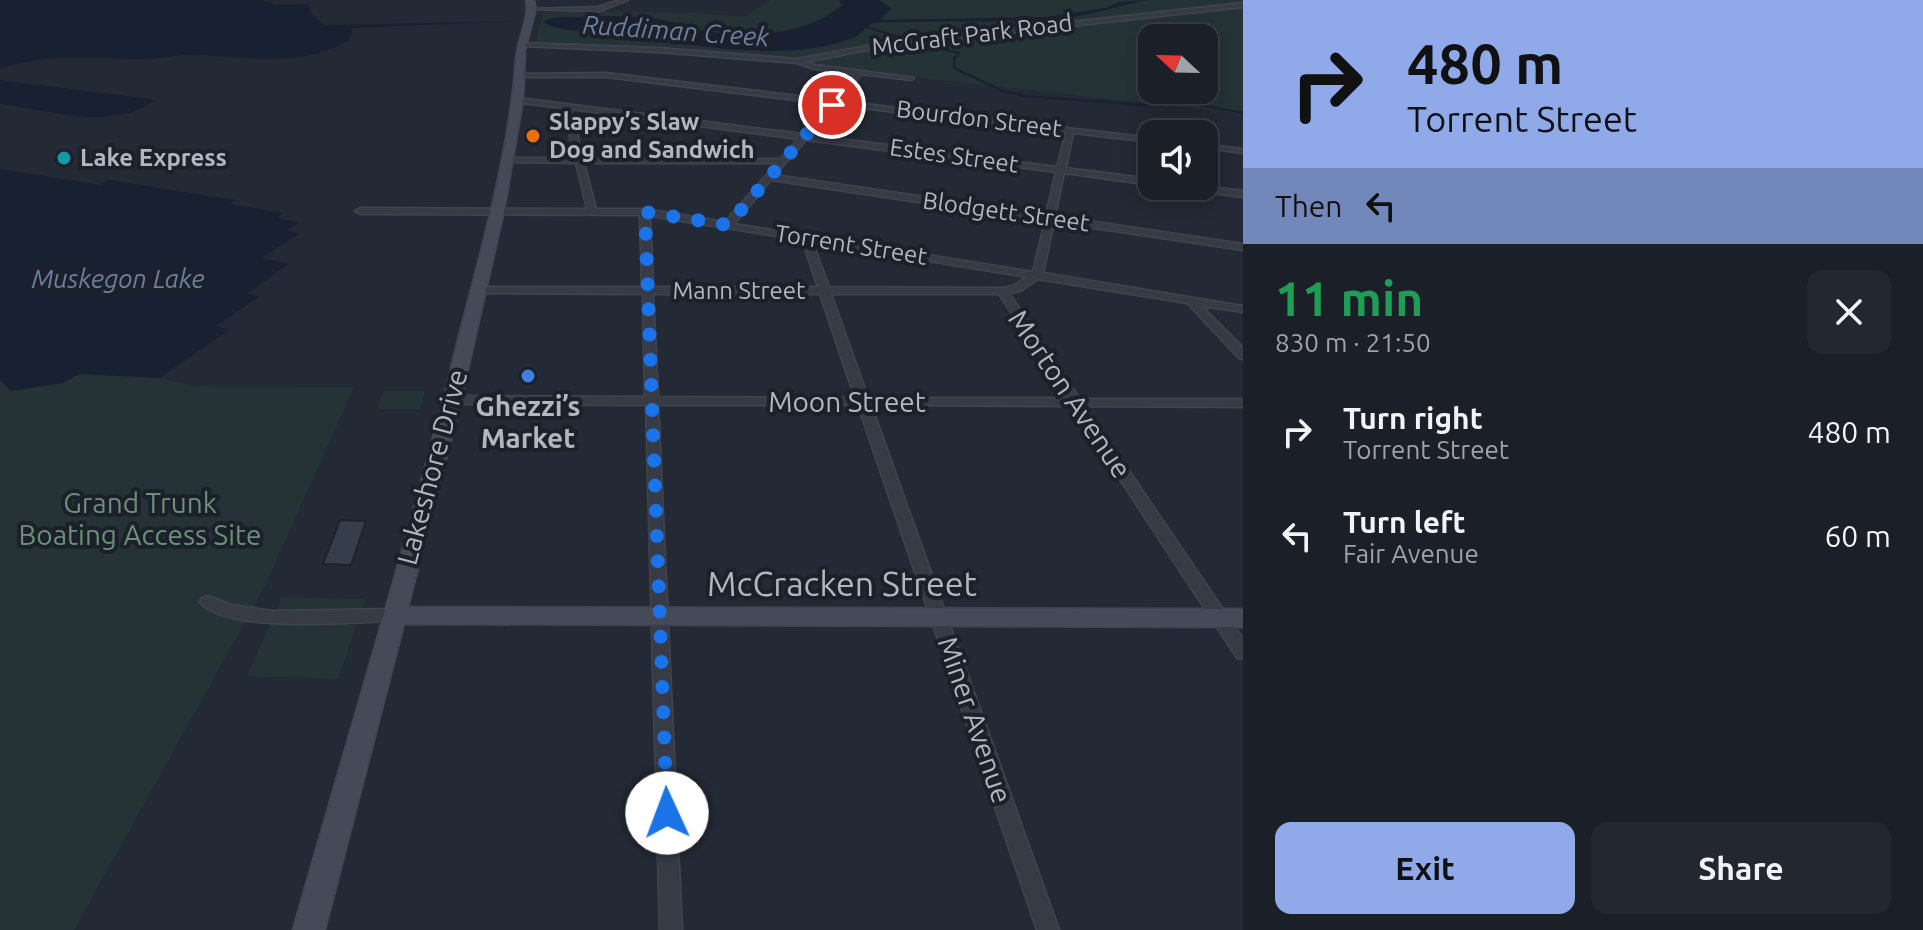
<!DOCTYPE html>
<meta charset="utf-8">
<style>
body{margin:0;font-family:Ubuntu,sans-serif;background:#232730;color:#f1f3f6;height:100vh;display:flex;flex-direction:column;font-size:30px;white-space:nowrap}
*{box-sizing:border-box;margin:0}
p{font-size:26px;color:#9fa2a8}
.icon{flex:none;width:44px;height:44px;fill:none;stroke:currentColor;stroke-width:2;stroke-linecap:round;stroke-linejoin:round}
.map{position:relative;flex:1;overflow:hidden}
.sheet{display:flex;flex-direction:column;background:#1a1f28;width:680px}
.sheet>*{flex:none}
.top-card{background:#8fa9e9;color:#111;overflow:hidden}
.needle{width:52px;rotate:292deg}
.fabs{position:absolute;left:1138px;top:24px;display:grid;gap:16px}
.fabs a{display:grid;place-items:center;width:80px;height:80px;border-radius:16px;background:#1a1f28;box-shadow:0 4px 20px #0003,0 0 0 2px #383d45;font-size:40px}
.pin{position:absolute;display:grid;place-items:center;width:68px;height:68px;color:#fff;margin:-34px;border:4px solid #fff;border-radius:50%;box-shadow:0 2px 8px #0007}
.me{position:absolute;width:88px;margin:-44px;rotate:358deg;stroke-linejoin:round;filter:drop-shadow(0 0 6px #0008)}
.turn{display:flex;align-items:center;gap:28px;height:168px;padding:0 32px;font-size:36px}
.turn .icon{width:104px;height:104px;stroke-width:2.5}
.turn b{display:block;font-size:56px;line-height:68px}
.then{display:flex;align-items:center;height:76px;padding:0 32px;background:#0003;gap:16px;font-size:30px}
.round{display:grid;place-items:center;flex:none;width:84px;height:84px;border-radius:16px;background:#232730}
.overview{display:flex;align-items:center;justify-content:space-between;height:136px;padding:0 32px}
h1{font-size:48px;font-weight:700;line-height:60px;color:#1e9e55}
.cta{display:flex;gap:16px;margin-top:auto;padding:16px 32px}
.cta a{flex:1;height:92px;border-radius:16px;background:#8fa9e9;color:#111;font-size:32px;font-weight:700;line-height:92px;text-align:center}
.cta a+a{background:#232730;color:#f1f3f6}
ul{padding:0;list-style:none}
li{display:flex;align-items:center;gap:24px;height:104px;padding:0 32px}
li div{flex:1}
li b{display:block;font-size:30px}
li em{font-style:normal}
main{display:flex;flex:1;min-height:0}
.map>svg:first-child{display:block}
.green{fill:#253236;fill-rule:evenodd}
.water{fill:#182031}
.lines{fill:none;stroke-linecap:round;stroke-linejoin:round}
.stream{stroke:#182031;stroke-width:2}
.building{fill:#363d4b;stroke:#1e222c;stroke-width:2}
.street-casing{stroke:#40444f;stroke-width:3}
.secondary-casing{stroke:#40444f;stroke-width:3}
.street{fill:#363b46;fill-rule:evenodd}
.secondary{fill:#454a58;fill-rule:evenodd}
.route{stroke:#1a73e8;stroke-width:14;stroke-dasharray:0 25.2}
.food-dot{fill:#e8710a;stroke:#1c202a;stroke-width:3}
.culture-dot{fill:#0f9aa8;stroke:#1c202a;stroke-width:3}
.shop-dot{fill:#3f7fe0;stroke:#1c202a;stroke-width:3}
.labels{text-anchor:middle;stroke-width:8;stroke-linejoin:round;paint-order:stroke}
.far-street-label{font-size:24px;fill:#b1b6c2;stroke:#1c202a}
.far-poi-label{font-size:24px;font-weight:bold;fill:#b1b6c2;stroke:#1c202a;text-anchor:start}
.far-water-label{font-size:26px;font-style:italic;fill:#6e7e9d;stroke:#1c202a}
.street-label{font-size:28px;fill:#b1b6c2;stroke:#1c202a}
.poi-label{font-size:28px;font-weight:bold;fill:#b1b6c2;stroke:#1c202a}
.park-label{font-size:28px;fill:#6b9077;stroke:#1c202a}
.near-street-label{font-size:34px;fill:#b1b6c2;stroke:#1c202a}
</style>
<main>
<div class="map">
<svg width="1243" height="930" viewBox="0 0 1243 930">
<rect width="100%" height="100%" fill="#232935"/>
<g class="green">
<path d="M 770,0 L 1243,0 L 1243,114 L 824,67 L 801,59 L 656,48 L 535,44 L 544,10 L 700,13 L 744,17 ZM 1152,38 L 1204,38 L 1204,90 L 1152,90 Z"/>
<path d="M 87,373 L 158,378 L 193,386 L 354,387 L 264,588 L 74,930 L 0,930 L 0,380 L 7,388 Z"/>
<path d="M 383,391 L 425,391 L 421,409 L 378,409 Z"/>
<path d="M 282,597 L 366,599 L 338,679 L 247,676 Z"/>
</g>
<g class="water">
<path d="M 0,0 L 262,0 L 277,5 L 309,4 L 311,14 L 325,25 L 517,21 L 352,28 L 350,40 C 299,71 237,54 182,55 C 170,56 158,59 145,59 C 92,59 51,52 0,69 Z"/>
<path d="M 839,0 L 880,0 L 891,9 L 880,20 L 1047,17 L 1106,8 L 1119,2 L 1149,0 C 1120,5 1094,15 1064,18 C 1001,24 936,20 873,23 C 865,27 862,34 855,37 C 785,66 682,42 609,33 C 589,30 560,33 543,22 C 552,16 566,17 578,17 C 605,15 631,16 658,19 C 673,21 686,27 700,30 C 744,40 807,35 842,5 Z"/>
<path d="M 0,80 L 151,99 L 154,101 C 108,132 51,110 0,104 Z"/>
<path d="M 0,169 L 100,185 L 109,180 L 235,200 L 230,204 L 282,213 L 277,218 L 299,222 L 287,231 L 300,233 L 262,258 L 289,264 L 247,293 L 259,297 L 216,326 L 230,330 L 159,378 L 79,374 L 63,383 L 11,391 L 0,380 Z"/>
</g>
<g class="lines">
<g class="stream">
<path d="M 863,26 L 905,39"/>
<path d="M 916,43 L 959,53 L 954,59 L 954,68 L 1003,91 L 1024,96 L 1160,106 L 1177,101 L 1243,113"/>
</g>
</g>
<path class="building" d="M 340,520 L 366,521 L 351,565 L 323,564 Z"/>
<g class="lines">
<g class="street-casing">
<g id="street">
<path d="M 620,0 L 628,0 L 599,11 L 529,9 L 598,7 Z"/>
<path d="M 1243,3 L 1243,7 L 888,46 L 805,62 L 815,65 L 914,78 L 911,80 L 862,74 L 839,101 L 1152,138 L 1152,142 L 1073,133 L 1066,168 L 1152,179 L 1152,185 L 1064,173 L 1055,216 L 1243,244 L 1243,250 L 1054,222 L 1043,273 L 1243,306 L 1243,312 L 1202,306 L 1243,348 L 1243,359 L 1239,358 L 1187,303 L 1038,279 L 1020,291 L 1009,293 L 1080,399 L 1243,399 L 1243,407 L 1085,406 L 1243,639 L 1243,659 L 1237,658 L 1072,406 L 871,405 L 1059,930 L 1037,930 L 858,405 L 658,405 L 682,930 L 660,930 L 646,405 L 452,404 L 446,400 L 452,396 L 645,397 L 643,294 L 476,293 L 471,290 L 476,287 L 642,287 L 640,215 L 360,214 L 355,211 L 360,208 L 587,209 L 576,163 L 507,162 L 503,160 L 507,158 L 575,158 L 563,108 L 515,102 L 518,98 L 802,134 L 829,104 L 606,77 L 520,77 L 518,74 L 606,73 L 832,100 L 855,74 L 814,69 L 797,63 L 658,52 L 520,46 L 522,43 L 658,48 L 798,59 L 888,42 ZM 836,105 L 1066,132 L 1057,167 L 810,135 ZM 571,109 L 798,139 L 781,159 L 583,158 ZM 806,140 L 1056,172 L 1046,215 L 775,175 ZM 584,163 L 777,163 L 725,222 L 645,209 L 596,209 ZM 771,180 L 1045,221 L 1033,272 L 734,224 ZM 650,216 L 802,240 L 818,287 L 653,287 ZM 812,242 L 1027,277 L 1013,286 L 1002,288 L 829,287 ZM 653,294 L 820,294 L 855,398 L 658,397 ZM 831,294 L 999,294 L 1067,398 L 868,398 Z"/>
<path d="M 1204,144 L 1243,149 L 1243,153 L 1204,148 Z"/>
<path d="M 1176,186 L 1201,186 L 1243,191 L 1243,197 L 1180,189 Z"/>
<path d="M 208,596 L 231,605 L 273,611 L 393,609 L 399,611 L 401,615 L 399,619 L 393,621 C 353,622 226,634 200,602 L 202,598 Z"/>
</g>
</g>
<g class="secondary-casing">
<path id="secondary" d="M 526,0 L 534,0 L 536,9 L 525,50 L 523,100 L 504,211 L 461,400 L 408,607 L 1243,609 L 1243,627 L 404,624 L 325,930 L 293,930 C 348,736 407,544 456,348 C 480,253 509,157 516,59 C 517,39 530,19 526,0 Z"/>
</g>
<use href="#street" class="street"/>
<use href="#secondary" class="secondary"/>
</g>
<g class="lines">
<path class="route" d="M 667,813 L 645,212 L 728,225 L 832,105"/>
</g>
<circle class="food-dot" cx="533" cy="136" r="8"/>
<circle class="culture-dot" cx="64" cy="158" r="8"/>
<circle class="shop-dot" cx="528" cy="376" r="8"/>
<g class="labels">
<g class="far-street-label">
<text transform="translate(972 35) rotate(-7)" y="8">McGraft Park Road</text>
<text transform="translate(979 119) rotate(7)" y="8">Bourdon Street</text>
<text transform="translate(954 156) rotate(8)" y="8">Estes Street</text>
<text transform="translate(1006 212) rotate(8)" y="8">Blodgett Street</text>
<text transform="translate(851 245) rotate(9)" y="8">Torrent Street</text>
<text x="739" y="299">Mann Street</text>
</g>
<g class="far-poi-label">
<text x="549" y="130">Slappy’s Slaw<tspan x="549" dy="28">Dog and Sandwich</tspan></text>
<text x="80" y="166">Lake Express</text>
</g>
<g class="far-water-label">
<text transform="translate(676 31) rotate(4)" y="9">Ruddiman Creek</text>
<text x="118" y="288">Muskegon Lake</text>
</g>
<g class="street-label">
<text transform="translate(1070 394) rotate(56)" y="10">Morton Avenue</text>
<text x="847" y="412">Moon Street</text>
<text transform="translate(432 467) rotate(-75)" y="10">Lakeshore Drive</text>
<text transform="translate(975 720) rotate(71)" y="10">Miner Avenue</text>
</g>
<g class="poi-label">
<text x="528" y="416">Ghezzi’s<tspan x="528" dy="32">Market</tspan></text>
</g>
<g class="park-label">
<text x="140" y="513">Grand Trunk<tspan x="140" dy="32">Boating Access Site</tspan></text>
</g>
<g class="near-street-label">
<text x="842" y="596">McCracken Street</text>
</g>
</g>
</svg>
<div class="fabs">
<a><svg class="needle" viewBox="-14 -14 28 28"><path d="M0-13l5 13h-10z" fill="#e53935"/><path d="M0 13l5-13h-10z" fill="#9fa2a8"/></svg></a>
<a><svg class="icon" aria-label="sound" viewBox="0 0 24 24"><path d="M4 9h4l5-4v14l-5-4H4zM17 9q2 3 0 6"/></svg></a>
</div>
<div class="pin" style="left:832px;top:105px;background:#d93025"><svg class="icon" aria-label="arrive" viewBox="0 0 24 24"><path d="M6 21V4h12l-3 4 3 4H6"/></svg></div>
<svg class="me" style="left:667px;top:813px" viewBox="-20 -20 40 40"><circle r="19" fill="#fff"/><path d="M0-13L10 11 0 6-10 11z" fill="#1a73e8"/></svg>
</div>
<section class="sheet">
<div class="top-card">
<div class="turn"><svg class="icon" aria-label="right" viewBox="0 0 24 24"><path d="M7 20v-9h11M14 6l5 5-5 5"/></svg><div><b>480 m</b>Torrent Street</div></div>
<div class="then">Then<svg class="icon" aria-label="left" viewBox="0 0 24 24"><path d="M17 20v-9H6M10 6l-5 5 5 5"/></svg></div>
</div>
<div class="overview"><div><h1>11 min</h1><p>830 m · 21:50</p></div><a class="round"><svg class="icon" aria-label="close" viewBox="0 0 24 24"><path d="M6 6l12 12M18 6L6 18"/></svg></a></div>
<ul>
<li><svg class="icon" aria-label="right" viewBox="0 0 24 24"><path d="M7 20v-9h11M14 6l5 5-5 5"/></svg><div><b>Turn right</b><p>Torrent Street</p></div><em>480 m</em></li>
<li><svg class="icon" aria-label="left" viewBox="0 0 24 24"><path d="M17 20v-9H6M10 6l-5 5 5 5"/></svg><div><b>Turn left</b><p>Fair Avenue</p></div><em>60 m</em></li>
</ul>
<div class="cta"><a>Exit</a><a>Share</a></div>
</section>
</main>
